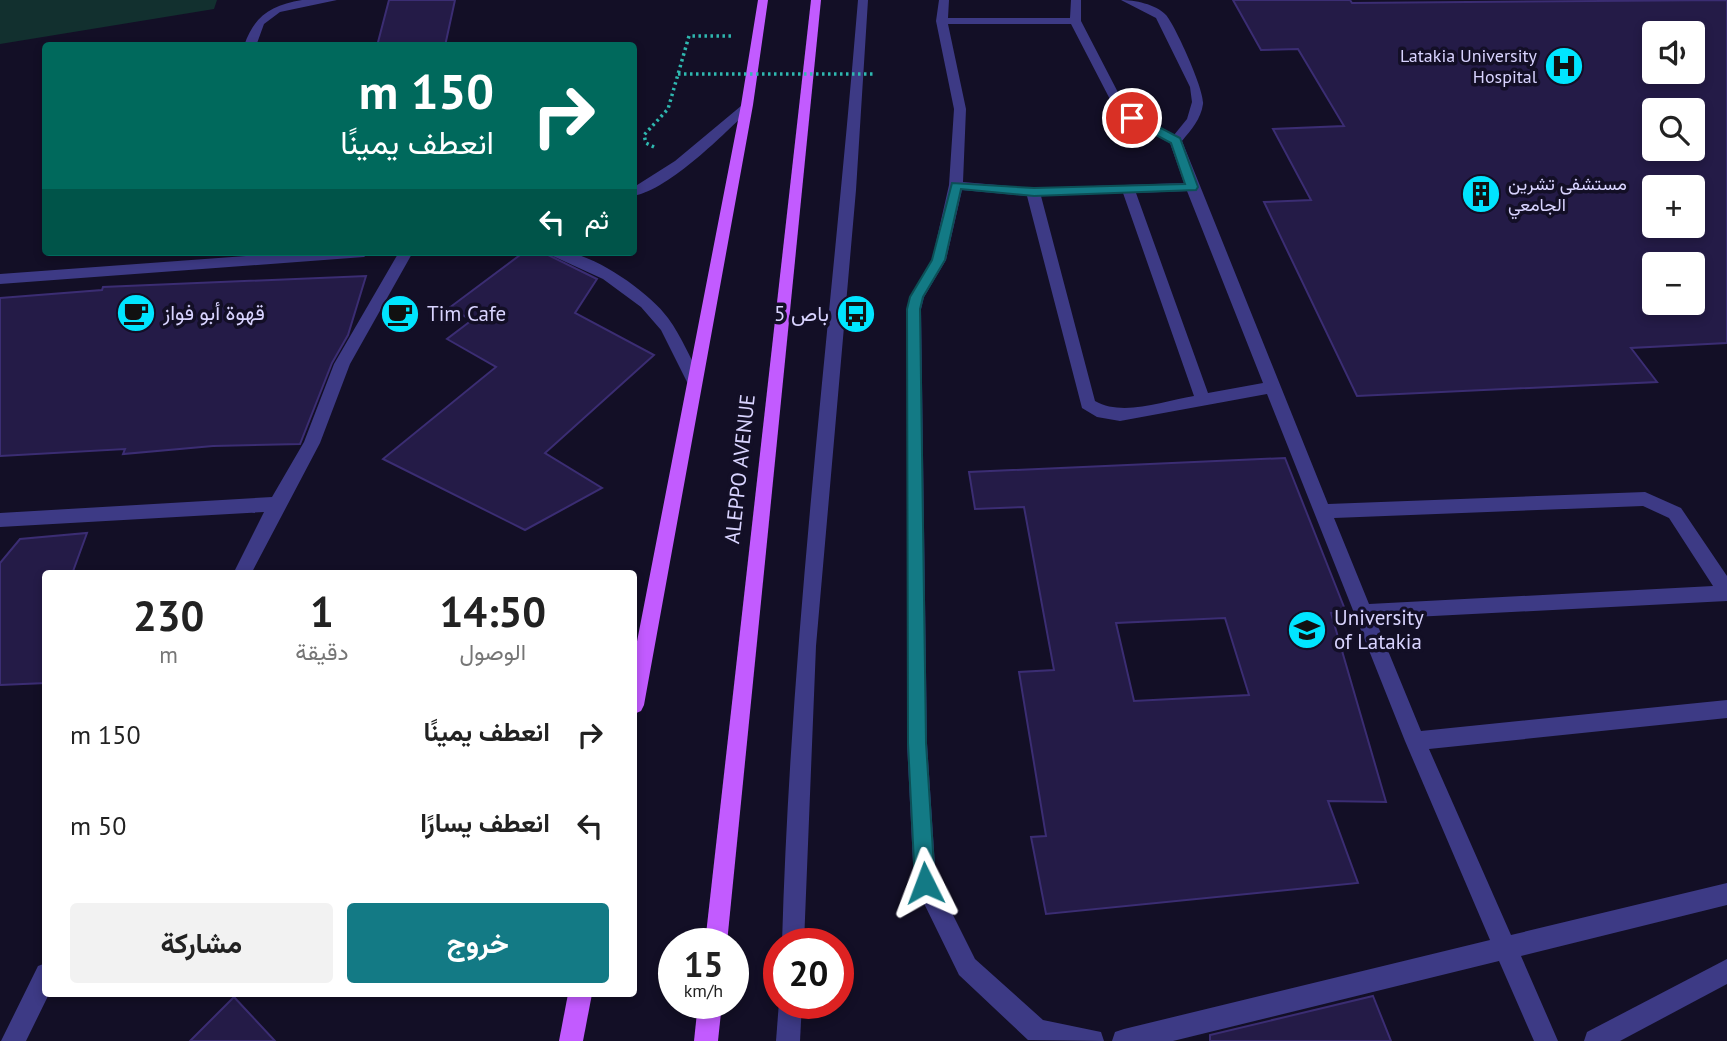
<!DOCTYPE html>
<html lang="ar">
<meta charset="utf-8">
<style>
body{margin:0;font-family:"PT Sans",Vazirmatn,sans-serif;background:#f2f2f2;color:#222;direction:rtl;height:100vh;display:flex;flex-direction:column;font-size:26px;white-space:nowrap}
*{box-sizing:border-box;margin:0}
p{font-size:23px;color:#767676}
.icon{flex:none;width:38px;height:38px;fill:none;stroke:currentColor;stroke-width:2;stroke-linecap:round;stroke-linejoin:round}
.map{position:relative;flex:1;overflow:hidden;direction:ltr}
.panel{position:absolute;left:42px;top:570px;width:595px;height:427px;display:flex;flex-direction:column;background:#fff;border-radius:7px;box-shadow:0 4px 10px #0003;direction:rtl}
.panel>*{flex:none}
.guide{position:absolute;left:42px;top:42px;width:595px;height:214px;border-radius:7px;box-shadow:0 4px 10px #0003;direction:rtl;background:#00695c;color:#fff;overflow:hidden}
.fabs{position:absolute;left:1642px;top:21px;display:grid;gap:14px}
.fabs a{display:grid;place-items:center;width:63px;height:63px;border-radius:7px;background:#fff;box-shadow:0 4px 10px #0003;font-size:35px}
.speed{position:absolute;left:658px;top:928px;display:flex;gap:14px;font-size:35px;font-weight:700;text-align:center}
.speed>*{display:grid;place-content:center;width:91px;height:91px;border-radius:50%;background:#fff;box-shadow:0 4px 10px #0003;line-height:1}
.speed small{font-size:18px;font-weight:400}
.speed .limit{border:10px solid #d22;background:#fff;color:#111}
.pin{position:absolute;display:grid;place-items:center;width:60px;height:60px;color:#fff;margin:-30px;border:4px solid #fff;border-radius:50%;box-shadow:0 2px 7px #0007}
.me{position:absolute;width:77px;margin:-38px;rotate:357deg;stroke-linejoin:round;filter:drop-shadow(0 0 5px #0008)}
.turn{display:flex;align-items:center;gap:24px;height:147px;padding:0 28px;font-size:32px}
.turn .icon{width:91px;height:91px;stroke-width:2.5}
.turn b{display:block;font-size:49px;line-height:60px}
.then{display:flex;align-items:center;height:66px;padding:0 28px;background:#0003;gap:14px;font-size:26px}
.eta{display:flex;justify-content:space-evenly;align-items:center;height:119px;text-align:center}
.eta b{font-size:42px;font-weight:700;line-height:49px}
.primary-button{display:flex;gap:14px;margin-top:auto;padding:14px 28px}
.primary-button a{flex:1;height:80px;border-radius:7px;background:#137a85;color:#fff;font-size:28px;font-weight:700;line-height:80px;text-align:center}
.primary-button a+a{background:#f2f2f2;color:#222}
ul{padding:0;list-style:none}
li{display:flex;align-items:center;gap:21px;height:91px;padding:0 28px}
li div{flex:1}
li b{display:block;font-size:26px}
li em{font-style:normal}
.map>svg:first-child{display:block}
.green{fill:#12302f}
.building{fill:#241b47;stroke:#3b2d73;stroke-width:2;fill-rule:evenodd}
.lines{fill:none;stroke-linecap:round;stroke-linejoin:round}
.path{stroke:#2fb8b0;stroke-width:3.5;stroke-dasharray:2.5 3.5;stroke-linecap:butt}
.minor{fill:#3d3a85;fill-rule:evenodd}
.major{fill:#c25bff;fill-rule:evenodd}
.path-bridge{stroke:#2fb8b0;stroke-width:3.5;stroke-dasharray:2.5 3.5;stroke-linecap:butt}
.route{fill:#137a85;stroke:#0c4f56;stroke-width:2}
.labels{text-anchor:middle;stroke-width:7;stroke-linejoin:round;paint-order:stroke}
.far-poi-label{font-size:18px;fill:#d9d4ff;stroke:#130f26;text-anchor:end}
.poi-label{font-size:21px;fill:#d9d4ff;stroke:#130f26;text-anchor:start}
.street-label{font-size:21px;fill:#d9d4ff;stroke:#130f26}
</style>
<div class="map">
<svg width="1727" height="1041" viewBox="0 0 1727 1041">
<rect width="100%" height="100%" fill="#130f26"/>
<path class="green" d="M 0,0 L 217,0 L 214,9 L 0,44 Z"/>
<g class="building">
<path d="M 389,0 L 455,0 L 445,46 L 377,46 Z"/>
<path d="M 1233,0 L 1350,0 L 1352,3 L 1727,0 L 1727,343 L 1631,348 L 1657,382 L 1357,396 L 1264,202 L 1311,200 L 1273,129 L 1344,126 L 1298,49 L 1261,50 ZM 1654,33 L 1692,33 L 1692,72 L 1654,72 ZM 1654,110 L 1692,110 L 1692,149 L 1654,149 ZM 1654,187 L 1692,187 L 1692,226 L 1654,226 ZM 1654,264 L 1692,264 L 1692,303 L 1654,303 Z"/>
<path d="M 524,252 L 542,252 L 597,279 L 575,313 L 654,355 L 545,453 L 602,488 L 525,530 L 383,459 L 496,367 L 447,339 L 472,320 L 449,308 Z"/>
<path d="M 366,276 L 348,335 L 332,363 L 300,444 L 213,446 L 123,454 L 125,449 L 0,456 L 0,298 L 102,290 L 103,287 Z"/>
<path d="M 1285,458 L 1346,612 L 1331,613 L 1386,802 L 1328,801 L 1358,883 L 1046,914 L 1031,837 L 1046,836 L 1019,672 L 1054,670 L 1024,507 L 975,509 L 969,472 ZM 1225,618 L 1249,695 L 1134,701 L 1116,623 Z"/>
<path d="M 87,533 L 72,574 L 46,574 L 46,683 L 0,685 L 0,563 L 20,539 Z"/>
<path d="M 1373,996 L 1391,1041 L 1210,1041 L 1210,1035 Z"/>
<path d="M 234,997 L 275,1041 L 190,1041 Z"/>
</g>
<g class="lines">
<path class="path" d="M 654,147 L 646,143 L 644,135 L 668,109 L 689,36 L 732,36"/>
<g class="minor">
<path d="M 302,0 L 337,0 L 280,12 L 264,24 L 256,46 L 244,46 C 254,16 271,5 302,0 Z"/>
<path d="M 858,0 L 868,0 L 856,190 L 816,646 L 804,943 L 782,943 C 791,628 832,314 858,0 Z"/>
<path d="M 939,0 L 949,0 L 948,18 L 1070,18 L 1071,0 L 1081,0 L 1081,21 L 1124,104 L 1136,115 L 1174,135 L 1187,119 L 1192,102 L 1190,87 L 1156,18 L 1121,0 C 1134,0 1156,4 1166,15 C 1175,25 1205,91 1203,104 C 1201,119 1191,130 1182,141 L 1328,504 L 1645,492 L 1681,508 L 1727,576 L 1727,601 L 1375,619 L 1421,731 L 1727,700 L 1727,718 L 1429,749 L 1511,935 L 1727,883 L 1727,905 L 1521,956 L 1558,1041 L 1534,1041 L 1499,961 L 1173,1041 L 1112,1041 L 1115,1032 L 1124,1029 L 1490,940 L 1405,741 L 1267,394 L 1120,421 L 1097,417 L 1082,408 L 1027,196 L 962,190 L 946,260 L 924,297 L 921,309 L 927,743 L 936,881 L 975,959 L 1043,1020 L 1101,1032 L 1104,1041 L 1028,1040 L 959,975 L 914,883 L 907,743 L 907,309 L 910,297 L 932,260 L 949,185 L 954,109 L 936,21 ZM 948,24 L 1071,24 L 1115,109 L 1128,121 L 1170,143 L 1184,183 L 1033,188 L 963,182 L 966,109 ZM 1187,191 L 1263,383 L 1208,393 L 1136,193 ZM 1123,193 L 1194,396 C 1163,401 1123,417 1095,401 L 1041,196 ZM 1643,506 L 1669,518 L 1713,586 L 1369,604 L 1334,518 Z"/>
<path d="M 747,101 L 751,102 L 751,108 C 724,134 671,188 634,196 L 634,187 L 675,161 Z"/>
<path d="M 302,252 L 371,252 L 364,257 L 0,284 L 0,274 Z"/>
<path d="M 399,252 L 413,252 L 350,364 L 320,443 L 251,574 L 233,574 L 264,512 L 0,527 L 0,513 L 272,497 L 304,442 L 334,364 Z"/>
<path d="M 544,252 C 551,252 559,251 566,252 C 597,256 650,293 668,318 C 682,337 691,360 702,380 L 700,384 L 688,384 L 661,330 L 641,307 L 603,279 Z"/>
<path d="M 1727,959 L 1727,984 L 1620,1041 L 1584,1041 L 1587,1032 Z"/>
<path d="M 46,963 L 46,994 L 49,994 L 26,1041 L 1,1041 L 38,966 Z"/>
<path d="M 779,1002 L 802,1003 L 800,1041 L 776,1041 Z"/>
</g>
<g class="major">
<path d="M 758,0 L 768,0 L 753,105 L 644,705 L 641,711 L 634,714 L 634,657 L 741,105 Z"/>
<path d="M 811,0 L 821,0 L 727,943 L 705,943 Z"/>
<path d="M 568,994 L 592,994 L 583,1041 L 559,1041 Z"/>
<path d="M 698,1003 L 722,1003 L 718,1041 L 694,1041 Z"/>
</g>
<path class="path-bridge" d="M 678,74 L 874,74"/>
</g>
<path class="route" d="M 1128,115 L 1136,115 L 1180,138 L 1198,187 L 1196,190 L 1034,196 L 961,189 L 945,260 L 923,297 L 920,309 L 926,743 L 935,883 L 933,890 L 925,893 L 918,890 L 915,883 L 908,743 L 907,309 L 910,297 L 932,260 L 952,183 L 1034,188 L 1185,184 L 1171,143 L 1128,120 Z"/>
<defs>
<g id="hospital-disc" transform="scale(2.0125)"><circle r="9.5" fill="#00e5ff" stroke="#130f26"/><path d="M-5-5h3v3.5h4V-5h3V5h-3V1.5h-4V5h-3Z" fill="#111"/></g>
<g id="building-disc" transform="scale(2.0125)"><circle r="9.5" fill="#00e5ff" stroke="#130f26"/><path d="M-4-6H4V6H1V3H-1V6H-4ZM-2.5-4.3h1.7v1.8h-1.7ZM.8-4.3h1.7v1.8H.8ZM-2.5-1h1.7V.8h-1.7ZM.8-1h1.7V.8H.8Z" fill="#111"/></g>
<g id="cafe-disc" transform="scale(2.0125)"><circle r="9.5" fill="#00e5ff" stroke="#130f26"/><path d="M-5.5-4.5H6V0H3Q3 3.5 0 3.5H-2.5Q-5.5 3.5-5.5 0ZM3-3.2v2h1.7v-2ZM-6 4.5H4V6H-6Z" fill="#111"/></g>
<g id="bus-disc" transform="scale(2.0125)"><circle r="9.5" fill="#00e5ff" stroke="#130f26"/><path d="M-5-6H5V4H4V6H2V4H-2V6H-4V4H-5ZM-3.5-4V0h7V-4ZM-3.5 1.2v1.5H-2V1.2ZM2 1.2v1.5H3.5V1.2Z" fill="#111"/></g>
<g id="university-disc" transform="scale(2.0125)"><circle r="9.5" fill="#00e5ff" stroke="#130f26"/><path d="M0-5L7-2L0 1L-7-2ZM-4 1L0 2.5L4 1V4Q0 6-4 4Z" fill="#111"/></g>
</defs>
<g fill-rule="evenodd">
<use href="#hospital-disc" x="1564" y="66"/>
<use href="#building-disc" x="1481" y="194"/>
<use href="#cafe-disc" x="136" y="313"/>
<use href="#cafe-disc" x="400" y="314"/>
<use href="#bus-disc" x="856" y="314"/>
<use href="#university-disc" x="1307" y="630"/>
</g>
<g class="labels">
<g class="far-poi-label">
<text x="1537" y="62">Latakia University<tspan x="1537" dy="21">Hospital</tspan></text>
<text x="1508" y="190" text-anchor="start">مستشفى تشرين<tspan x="1508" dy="21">الجامعي</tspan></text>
</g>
<g class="poi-label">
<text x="163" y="320">قهوة أبو فواز</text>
<text x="427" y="321">Tim Cafe</text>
<text x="829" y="321" text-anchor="end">باص 5</text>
<text x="1334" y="625">University<tspan x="1334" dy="24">of Latakia</tspan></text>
</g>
<g class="street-label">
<text transform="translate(740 469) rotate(-84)" y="7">ALEPPO AVENUE</text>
</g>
</g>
</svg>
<div class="fabs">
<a><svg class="icon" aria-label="sound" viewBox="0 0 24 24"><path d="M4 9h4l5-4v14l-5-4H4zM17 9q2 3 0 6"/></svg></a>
<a><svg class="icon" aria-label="search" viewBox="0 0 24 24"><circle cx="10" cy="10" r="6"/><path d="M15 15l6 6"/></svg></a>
<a>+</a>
<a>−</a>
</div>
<div class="speed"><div>15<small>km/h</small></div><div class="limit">20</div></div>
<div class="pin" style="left:1132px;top:118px;background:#d93025"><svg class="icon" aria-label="arrive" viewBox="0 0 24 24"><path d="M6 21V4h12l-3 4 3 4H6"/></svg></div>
<svg class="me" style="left:925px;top:883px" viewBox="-20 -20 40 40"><path d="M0-17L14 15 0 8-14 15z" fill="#137a85" stroke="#fff" stroke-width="4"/></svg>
<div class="guide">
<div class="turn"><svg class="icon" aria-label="right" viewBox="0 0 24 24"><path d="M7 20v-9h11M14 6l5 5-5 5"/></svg><div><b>150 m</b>انعطف يمينًا</div></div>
<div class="then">ثم<svg class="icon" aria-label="left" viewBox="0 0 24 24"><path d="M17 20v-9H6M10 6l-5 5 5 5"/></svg></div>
</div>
<section class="panel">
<div class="eta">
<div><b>14:50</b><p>الوصول</p></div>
<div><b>1</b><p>دقيقة</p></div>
<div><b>230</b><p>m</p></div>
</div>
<ul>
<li><svg class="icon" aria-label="right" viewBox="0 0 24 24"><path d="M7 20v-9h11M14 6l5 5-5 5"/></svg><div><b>انعطف يمينًا</b></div><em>150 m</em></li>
<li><svg class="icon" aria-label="left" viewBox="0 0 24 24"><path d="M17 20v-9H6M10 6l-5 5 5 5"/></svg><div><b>انعطف يسارًا</b></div><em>50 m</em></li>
</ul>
<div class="primary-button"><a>خروج</a><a>مشاركة</a></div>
</section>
</div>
